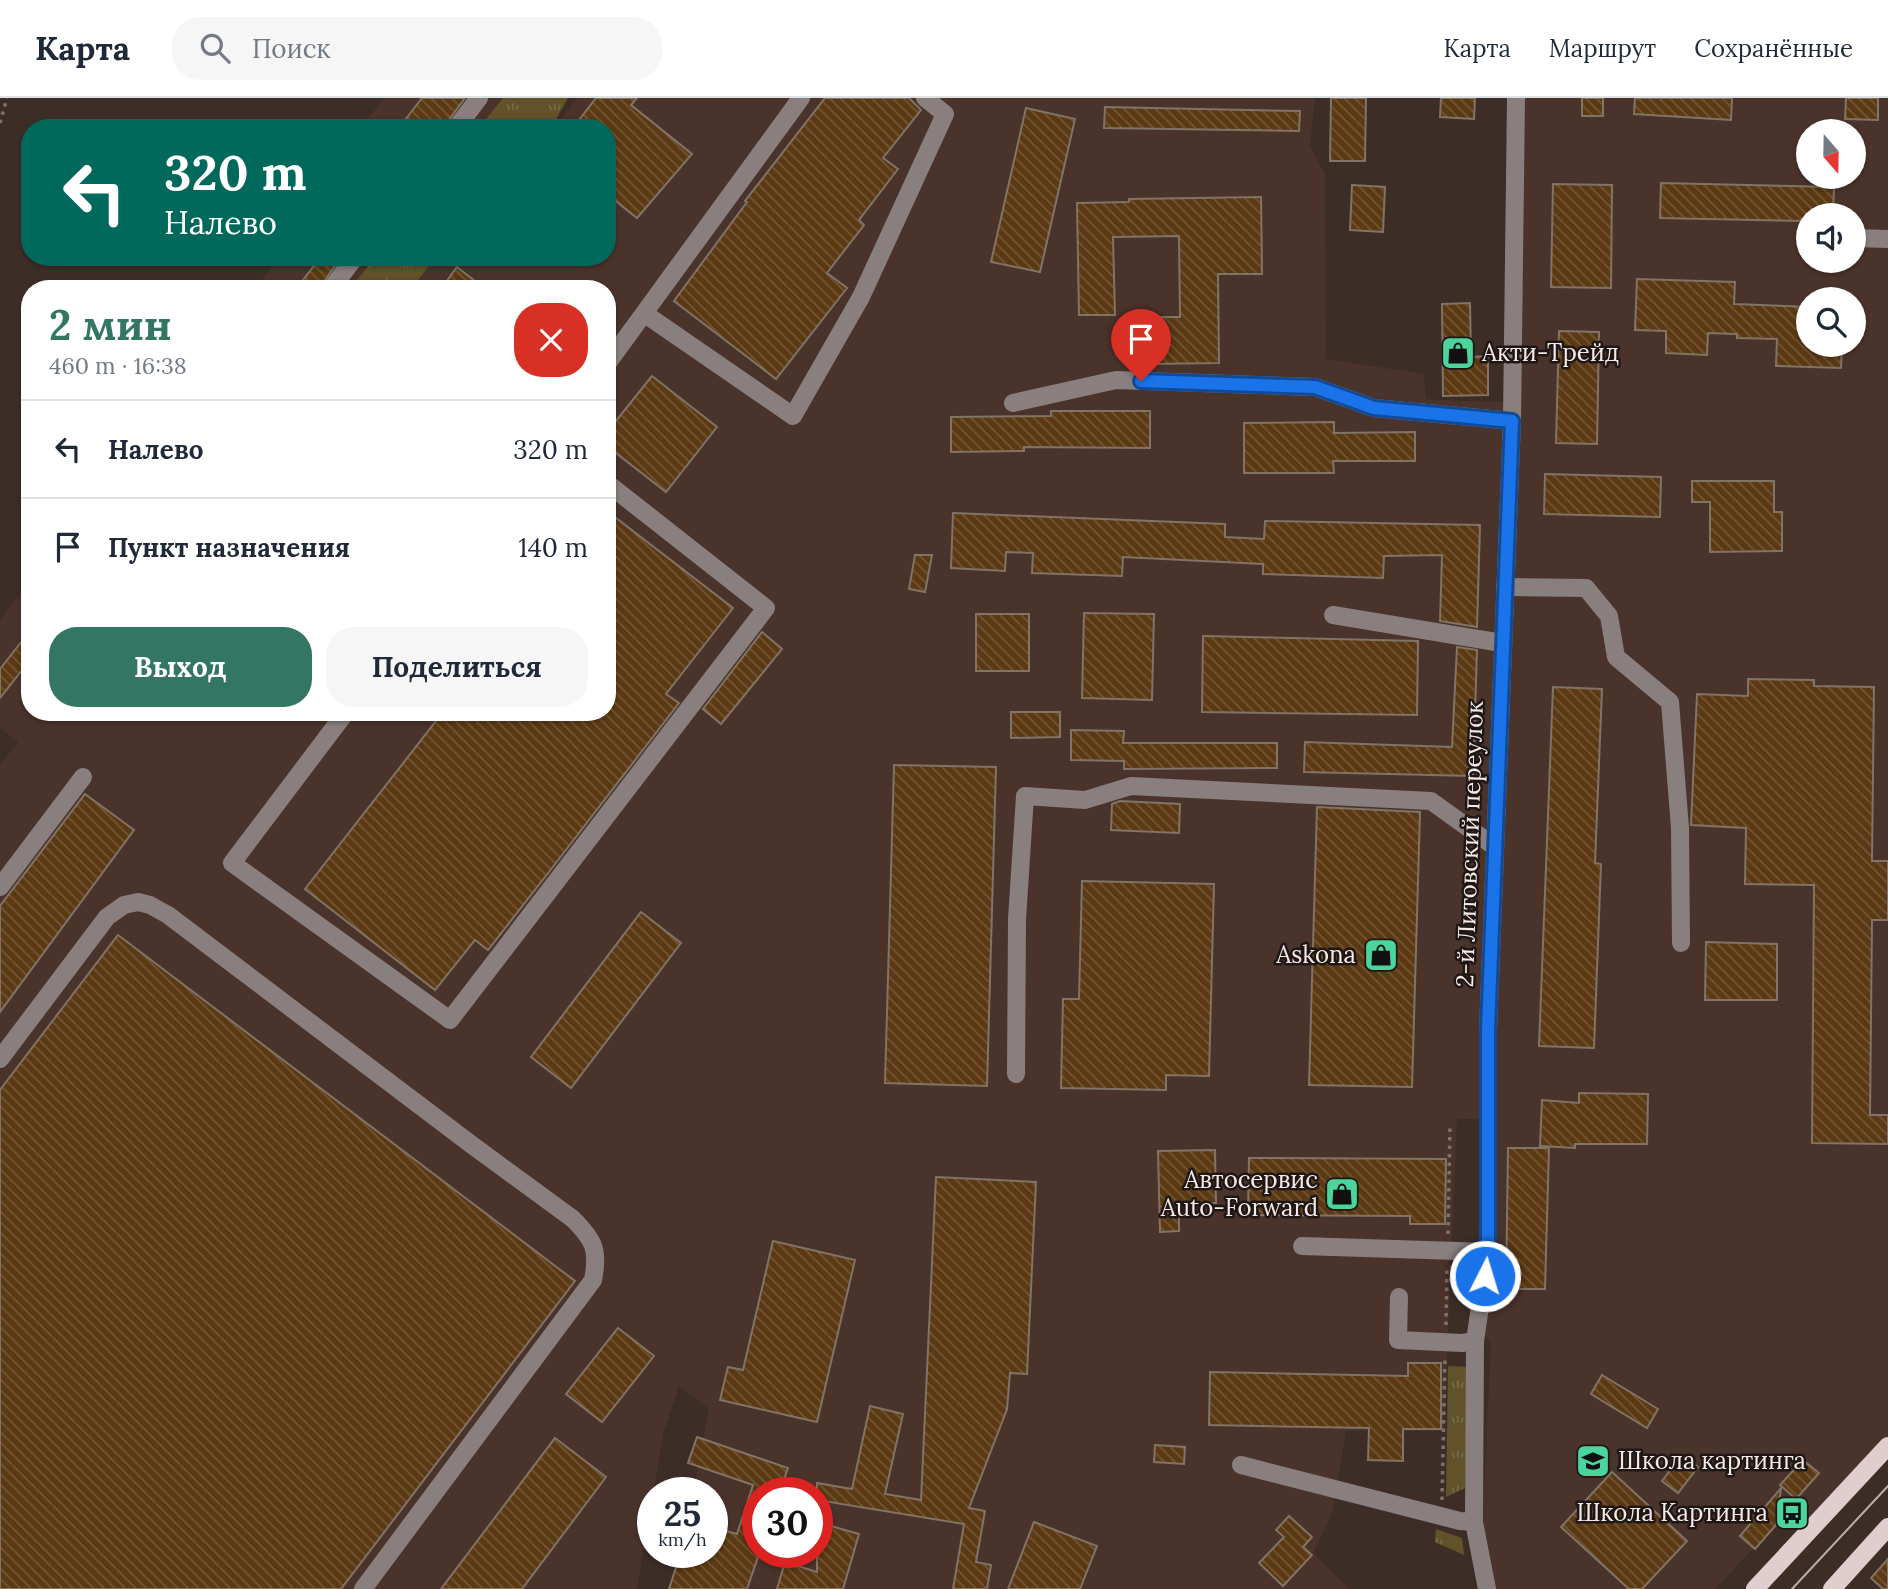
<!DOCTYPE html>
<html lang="ru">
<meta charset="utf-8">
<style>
body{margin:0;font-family:Lora,serif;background:#f6f6f7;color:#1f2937;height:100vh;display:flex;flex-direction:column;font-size:26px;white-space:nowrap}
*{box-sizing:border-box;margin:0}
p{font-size:23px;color:#747a83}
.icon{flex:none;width:38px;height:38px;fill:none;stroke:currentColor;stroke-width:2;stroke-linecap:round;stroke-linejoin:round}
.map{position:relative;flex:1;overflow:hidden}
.details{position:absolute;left:21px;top:182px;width:595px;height:441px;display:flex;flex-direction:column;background:#fff;border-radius:28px;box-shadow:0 2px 5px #0004}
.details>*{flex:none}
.banner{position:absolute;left:21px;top:21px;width:595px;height:147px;border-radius:28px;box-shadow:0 2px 5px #0004;background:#00695c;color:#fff;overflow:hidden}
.needle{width:46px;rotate:160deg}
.buttons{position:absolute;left:1796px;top:21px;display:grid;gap:14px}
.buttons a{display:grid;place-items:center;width:70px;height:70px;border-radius:50%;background:#fff;box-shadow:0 2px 5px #0004;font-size:35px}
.speed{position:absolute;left:637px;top:1379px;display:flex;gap:14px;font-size:35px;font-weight:700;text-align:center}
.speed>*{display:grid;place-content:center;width:91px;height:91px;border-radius:50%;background:#fff;box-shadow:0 2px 5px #0004;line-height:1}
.speed small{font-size:18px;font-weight:400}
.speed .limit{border:10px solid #d22;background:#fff;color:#111}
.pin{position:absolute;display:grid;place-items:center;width:60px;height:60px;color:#fff;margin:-72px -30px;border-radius:50% 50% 50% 0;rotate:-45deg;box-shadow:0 0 7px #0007}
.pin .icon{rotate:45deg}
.me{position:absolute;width:77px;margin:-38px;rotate:5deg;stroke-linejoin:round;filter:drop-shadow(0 0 5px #0008)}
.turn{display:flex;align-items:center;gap:24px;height:147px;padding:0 28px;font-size:32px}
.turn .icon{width:91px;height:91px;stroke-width:2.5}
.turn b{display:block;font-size:49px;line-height:60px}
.round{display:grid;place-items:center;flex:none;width:74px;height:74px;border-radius:28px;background:#f6f6f7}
.overview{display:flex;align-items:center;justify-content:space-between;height:119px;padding:0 28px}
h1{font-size:42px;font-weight:700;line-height:52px;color:#337664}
.button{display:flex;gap:14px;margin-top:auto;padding:14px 28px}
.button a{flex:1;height:80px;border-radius:28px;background:#337664;color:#fff;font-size:28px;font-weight:700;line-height:80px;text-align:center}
.button a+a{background:#f6f6f7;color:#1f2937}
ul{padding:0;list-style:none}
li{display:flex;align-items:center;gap:21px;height:98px;padding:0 28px;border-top:2px solid #e0e1e3}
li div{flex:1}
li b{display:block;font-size:26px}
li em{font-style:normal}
header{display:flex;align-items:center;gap:42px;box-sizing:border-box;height:98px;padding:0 35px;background:#fff;border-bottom:2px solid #e0e1e3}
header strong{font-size:33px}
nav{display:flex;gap:38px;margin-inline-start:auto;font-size:24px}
.search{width:490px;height:63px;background:#f6f6f7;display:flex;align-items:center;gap:18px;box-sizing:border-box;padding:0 24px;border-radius:28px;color:#747a83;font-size:26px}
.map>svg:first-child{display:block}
.built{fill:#4a332b;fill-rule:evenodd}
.grass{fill:url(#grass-tufts)}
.building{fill:url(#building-back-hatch);stroke:#817366;stroke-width:2}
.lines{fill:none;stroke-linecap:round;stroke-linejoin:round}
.path{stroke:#7e706b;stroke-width:3.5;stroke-dasharray:3.5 5;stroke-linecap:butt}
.minor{stroke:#897f7f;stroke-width:18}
.major{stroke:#e1cdcd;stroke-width:18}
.tram{stroke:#bcafab;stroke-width:2}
.route-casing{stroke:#114b97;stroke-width:18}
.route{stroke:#1a73e8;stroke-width:12}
.labels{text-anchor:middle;stroke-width:5;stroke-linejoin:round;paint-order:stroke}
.poi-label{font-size:24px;fill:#f5eae6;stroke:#1f1715;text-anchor:end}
.street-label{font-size:24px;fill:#f5eae6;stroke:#1f1715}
</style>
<header>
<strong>Карта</strong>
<div class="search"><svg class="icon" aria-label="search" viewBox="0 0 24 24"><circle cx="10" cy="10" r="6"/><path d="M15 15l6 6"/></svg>Поиск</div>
<nav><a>Карта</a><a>Маршрут</a><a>Сохранённые</a></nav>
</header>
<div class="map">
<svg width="1888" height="1491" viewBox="0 0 1888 1491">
<defs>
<pattern id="grass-tufts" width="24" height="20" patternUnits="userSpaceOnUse" patternTransform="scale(1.75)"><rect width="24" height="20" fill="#615229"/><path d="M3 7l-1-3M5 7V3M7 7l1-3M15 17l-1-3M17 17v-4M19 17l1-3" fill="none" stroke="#786b48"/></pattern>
<pattern id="building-back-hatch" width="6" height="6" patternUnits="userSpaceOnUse" patternTransform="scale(1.75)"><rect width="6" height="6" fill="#5b3913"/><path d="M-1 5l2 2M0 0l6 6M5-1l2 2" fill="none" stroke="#735635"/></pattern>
</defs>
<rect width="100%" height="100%" fill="#3d2d27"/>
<g class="built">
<path d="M 385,0 L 503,0 L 479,30 L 360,30 Z"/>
<path d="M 578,0 L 1315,0 L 1310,48 L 1325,76 L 1326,261 L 1424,276 L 1426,301 L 1491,304 L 1512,303 L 1516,0 L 1888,0 L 1888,1348 L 1809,1432 L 1786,1416 L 1715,1491 L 1496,1491 L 1488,1464 L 1483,1420 L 1491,1244 L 1475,1227 L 1483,1021 L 1457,1021 L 1444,1333 L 1346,1333 L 1332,1416 L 1313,1455 L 1350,1491 L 675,1491 L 712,1454 L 712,1395 L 693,1395 L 709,1310 L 679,1288 L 664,1333 L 637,1491 L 0,1491 L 0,667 L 18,644 L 0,630 L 0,522 L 30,483 L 30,614 L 607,614 L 607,191 L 411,191 L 436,159 L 607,159 L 607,30 L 553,30 ZM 1808,33 L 1853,33 L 1853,79 L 1808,79 ZM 1808,117 L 1853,117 L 1853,163 L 1808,163 ZM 1808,201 L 1853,201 L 1853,247 L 1808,247 ZM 758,1395 L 817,1395 L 817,1454 L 758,1454 Z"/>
<path d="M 280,159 L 375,159 L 350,191 L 255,191 Z"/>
</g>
<g class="grass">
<path d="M 503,0 L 568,0 L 551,30 L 479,30 Z"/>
<path d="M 375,159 L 436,159 L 411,191 L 350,191 Z"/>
<path d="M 1448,1268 L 1468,1269 L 1465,1390 L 1446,1399 Z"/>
<path d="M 1436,1431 L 1462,1440 L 1464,1457 L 1435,1444 Z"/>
</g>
<g class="building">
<path d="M 422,0 L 465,0 L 443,30 L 399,30 Z"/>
<path d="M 596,0 L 637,0 L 631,7 L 692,56 L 637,120 L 607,96 L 607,30 L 573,30 Z"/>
<path d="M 825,0 L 909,0 L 921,12 L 883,60 L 898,71 L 859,122 L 864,127 L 827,175 L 847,190 L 776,281 L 674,203 L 747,104 L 745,103 Z"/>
<path d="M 1331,0 L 1366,0 L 1365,63 L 1330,63 Z"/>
<path d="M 1441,0 L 1475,0 L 1474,21 L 1440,19 Z"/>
<rect x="1582" y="0" width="21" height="18"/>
<path d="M 1635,0 L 1732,0 L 1731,22 L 1634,16 Z"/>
<path d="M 1846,0 L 1878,0 L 1878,22 L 1845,21 Z"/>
<path d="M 1105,9 L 1300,13 L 1299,33 L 1104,30 Z"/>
<path d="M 1026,10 L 1075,21 L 1040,174 L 991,164 Z"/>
<path d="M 1661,85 L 1834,89 L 1833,117 L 1808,117 L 1808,123 L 1660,120 Z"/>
<path d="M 1553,86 L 1612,87 L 1611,190 L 1551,189 Z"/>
<path d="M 1352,87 L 1385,89 L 1383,134 L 1350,132 Z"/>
<path d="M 1261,99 L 1262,176 L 1218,176 L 1219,265 L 1147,266 L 1146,219 L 1180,219 L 1179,138 L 1113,139 L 1115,217 L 1079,217 L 1077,105 L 1129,104 L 1129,101 Z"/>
<path d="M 321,159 L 341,159 L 319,191 L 296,191 Z"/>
<path d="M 457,169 L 485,191 L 441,191 Z"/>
<path d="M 1637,181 L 1735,184 L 1734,206 L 1808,209 L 1808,247 L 1842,247 L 1841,270 L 1776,268 L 1777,241 L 1737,240 L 1737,236 L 1708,235 L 1707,257 L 1666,255 L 1666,233 L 1635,232 Z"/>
<path d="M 1470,205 L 1471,259 L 1488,258 L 1488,297 L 1443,298 L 1442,206 Z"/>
<path d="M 1559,233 L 1599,234 L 1597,346 L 1556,345 Z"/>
<path d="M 652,278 L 717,329 L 666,394 L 607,348 L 607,334 Z"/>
<path d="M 1051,313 L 1150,313 L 1150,350 L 1024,349 L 1024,353 L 951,354 L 951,319 L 1051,318 Z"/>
<path d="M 1334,324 L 1334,335 L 1415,334 L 1415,363 L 1333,363 L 1334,375 L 1244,375 L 1244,325 Z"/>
<path d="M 1545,376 L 1661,379 L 1660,419 L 1544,416 Z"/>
<path d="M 1692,383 L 1774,383 L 1774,414 L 1782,414 L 1782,453 L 1710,454 L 1710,404 L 1692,404 Z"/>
<path d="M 607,413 L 733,510 L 666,596 L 679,605 L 552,770 L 488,852 L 475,842 L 435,892 L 305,791 L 443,614 L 607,614 Z"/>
<path d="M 953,415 L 1225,426 L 1225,439 L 1264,441 L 1265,423 L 1480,427 L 1477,529 L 1440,523 L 1442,457 L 1384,458 L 1383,480 L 1263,476 L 1263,466 L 1123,459 L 1122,478 L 1032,475 L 1033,455 L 1006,454 L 1005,473 L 951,470 Z"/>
<path d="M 915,457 L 932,457 L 925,494 L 909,491 Z"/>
<path d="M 1084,515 L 1154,516 L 1152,602 L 1082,600 Z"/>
<rect x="976" y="516" width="53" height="57"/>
<path d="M 30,533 L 30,562 L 0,600 L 0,571 Z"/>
<path d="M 762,534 L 782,551 L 721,626 L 703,611 Z"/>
<path d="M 1203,538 L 1418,543 L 1417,617 L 1202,614 Z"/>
<path d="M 1457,549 L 1477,552 L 1473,678 L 1304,674 L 1305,644 L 1452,649 Z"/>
<path d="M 1748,581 L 1814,582 L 1814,588 L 1874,589 L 1872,763 L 1888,763 L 1888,822 L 1872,822 L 1870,1017 L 1888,1017 L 1888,1046 L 1812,1045 L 1814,787 L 1745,786 L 1746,730 L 1691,727 L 1697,596 L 1748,598 Z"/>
<path d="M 1553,589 L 1602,591 L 1595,765 L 1601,766 L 1594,950 L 1539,948 Z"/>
<path d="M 1011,614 L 1060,614 L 1060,639 L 1011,640 Z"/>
<path d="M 1071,632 L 1124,633 L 1123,645 L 1277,645 L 1277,670 L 1124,671 L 1124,663 L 1071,662 Z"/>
<path d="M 894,667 L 996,669 L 987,988 L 885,985 Z"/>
<path d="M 85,696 L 134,732 L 0,914 L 0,808 Z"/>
<path d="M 1120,703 L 1180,706 L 1179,735 L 1111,732 L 1112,706 Z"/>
<path d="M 1317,709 L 1420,714 L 1412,989 L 1309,987 Z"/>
<path d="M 1082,783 L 1214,786 L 1209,978 L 1166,977 L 1166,992 L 1061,990 L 1063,901 L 1079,901 Z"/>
<path d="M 641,814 L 681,845 L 571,990 L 531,959 Z"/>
<path d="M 118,837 L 575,1183 L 341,1491 L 0,1491 L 0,992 Z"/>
<path d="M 1706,844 L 1777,846 L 1777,902 L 1705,902 Z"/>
<path d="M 1579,995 L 1648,996 L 1647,1046 L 1575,1046 L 1575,1050 L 1540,1048 L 1542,1002 L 1579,1005 Z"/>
<path d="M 1508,1050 L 1549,1050 L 1545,1191 L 1506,1191 Z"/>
<path d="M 1215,1052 L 1216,1105 L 1179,1105 L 1179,1133 L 1160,1134 L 1158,1053 Z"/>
<path d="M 1249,1060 L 1446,1061 L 1445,1126 L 1410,1126 L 1410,1118 L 1248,1117 Z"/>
<path d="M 936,1079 L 1036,1084 L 1027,1276 L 1010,1275 L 1007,1311 L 969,1410 L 985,1413 L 976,1464 L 991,1467 L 987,1491 L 953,1491 L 964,1426 L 817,1402 L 817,1385 L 852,1391 L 870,1308 L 903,1316 L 885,1396 L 921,1402 Z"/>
<path d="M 773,1143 L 855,1162 L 817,1324 L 720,1302 L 728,1269 L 743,1272 Z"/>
<path d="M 618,1230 L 654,1258 L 602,1324 L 566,1296 Z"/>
<path d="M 1408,1265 L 1441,1265 L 1441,1331 L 1403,1331 L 1403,1363 L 1368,1362 L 1369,1330 L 1209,1327 L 1210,1274 L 1408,1278 Z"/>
<path d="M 1602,1277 L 1658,1311 L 1647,1330 L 1591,1296 Z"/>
<path d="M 697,1339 L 788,1370 L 779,1395 L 758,1395 L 758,1459 L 747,1491 L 669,1491 L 681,1454 L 712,1454 L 712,1429 L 737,1436 L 753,1387 L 688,1365 Z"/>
<path d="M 555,1340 L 606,1379 L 522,1491 L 441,1491 Z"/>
<path d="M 1155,1347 L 1185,1349 L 1184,1366 L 1154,1364 Z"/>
<path d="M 1682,1357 L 1698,1369 L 1678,1395 L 1662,1383 Z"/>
<path d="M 1803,1362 L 1819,1375 L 1796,1401 L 1780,1387 Z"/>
<path d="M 1612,1374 L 1687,1443 L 1642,1491 L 1629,1491 L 1561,1429 Z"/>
<path d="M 1781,1390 L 1776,1427 L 1755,1451 L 1740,1438 Z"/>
<path d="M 1289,1418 L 1312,1439 L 1303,1449 L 1312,1457 L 1283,1488 L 1259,1465 L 1284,1439 L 1276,1432 Z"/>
<path d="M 817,1424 L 859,1436 L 843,1491 L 777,1491 L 785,1464 L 817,1474 Z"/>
<path d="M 1034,1424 L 1097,1448 L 1080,1491 L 1008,1491 Z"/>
<path d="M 1888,1461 L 1888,1491 L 1883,1491 L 1871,1480 Z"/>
</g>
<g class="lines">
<g class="path">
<path d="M 0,25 L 7,0"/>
<path d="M 1448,1136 L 1450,1026"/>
<path d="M 1446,1227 L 1447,1168"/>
<path d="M 1442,1402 L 1445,1259"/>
</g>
<g class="minor">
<path d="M 456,30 L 479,0"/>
<path d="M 1853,140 L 1888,141"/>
<path d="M 331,191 L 355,159"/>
<path d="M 645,216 L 793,318 L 861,199 L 945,16 L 925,0"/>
<path d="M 607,266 L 801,0"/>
<path d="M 1013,305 L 1116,282 L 1315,289 L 1374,310 L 1512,323"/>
<path d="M 1505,489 L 1586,490 L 1609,518 L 1616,559 L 1670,604 L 1680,730 L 1681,845"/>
<path d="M 1333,517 L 1502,545"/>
<path d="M 346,614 L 232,765 L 450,922 L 766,510 L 607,385"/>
<path d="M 0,789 L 83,679"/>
<path d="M 0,961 L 107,819 L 124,807 L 138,804 L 150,807 L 168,817 L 472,1047 L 573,1121 C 594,1142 599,1152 593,1182 L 363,1491"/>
<path d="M 1016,976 L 1017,821 L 1025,698 L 1085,702 L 1131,688 L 1431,703 L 1495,749"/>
<path d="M 1302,1148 L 1488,1154"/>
<path d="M 1399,1199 L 1398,1242 L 1462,1245 L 1475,1243"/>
<path d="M 1241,1367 L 1460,1423 L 1474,1424"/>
<path d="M 1487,1491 L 1474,1424 L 1475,1243 L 1488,1154 L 1488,932 L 1512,323 L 1516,0"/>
</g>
<g class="major">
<path d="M 1755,1491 L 1888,1348"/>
<path d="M 1832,1491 L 1888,1429"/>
</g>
<path class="tram" d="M 1792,1491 L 1888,1388"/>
</g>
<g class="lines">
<g class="route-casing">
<path id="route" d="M 1141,283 L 1315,289 L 1374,310 L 1512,323 L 1488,932 L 1488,1154 L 1485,1178"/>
</g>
<use href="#route" class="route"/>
</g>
<defs>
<g id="shop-square" transform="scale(1.75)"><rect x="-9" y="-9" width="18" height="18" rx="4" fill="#4bd49b" stroke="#1f1715"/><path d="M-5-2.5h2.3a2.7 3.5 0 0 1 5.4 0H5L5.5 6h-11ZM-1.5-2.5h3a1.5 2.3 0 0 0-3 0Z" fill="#111"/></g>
<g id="school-square" transform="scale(1.75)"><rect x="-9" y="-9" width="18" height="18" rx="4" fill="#4bd49b" stroke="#1f1715"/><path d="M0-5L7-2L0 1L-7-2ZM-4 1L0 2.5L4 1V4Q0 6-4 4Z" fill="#111"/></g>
<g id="bus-square" transform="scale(1.75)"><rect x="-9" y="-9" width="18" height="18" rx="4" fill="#4bd49b" stroke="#1f1715"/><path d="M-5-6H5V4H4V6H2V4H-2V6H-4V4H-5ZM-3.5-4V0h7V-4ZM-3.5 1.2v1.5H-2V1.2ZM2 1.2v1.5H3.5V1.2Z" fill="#111"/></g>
</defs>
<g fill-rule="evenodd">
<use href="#shop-square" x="1458" y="255"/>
<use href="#shop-square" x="1381" y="857"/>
<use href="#shop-square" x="1342" y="1096"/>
<use href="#school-square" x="1593" y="1363"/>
<use href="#bus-square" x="1792" y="1415"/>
</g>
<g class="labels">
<g class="poi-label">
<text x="1482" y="263" text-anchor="start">Акти-Трейд</text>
<text x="1356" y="865">Askona</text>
<text x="1318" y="1090">Автосервис<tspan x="1318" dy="28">Auto-Forward</tspan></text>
<text x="1618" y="1371" text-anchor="start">Школа картинга</text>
<text x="1768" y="1423">Школа Картинга</text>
</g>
<g class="street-label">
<text transform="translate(1470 746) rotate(-88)" y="8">2-й Литовский переулок</text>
</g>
</g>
</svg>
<div class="buttons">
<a><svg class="needle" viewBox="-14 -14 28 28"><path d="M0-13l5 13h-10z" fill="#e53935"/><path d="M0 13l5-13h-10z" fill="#747a83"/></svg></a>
<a><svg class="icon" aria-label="sound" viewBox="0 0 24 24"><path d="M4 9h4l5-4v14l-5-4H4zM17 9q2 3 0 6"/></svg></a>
<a><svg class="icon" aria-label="search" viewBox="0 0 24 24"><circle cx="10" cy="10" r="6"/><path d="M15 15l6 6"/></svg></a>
</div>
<div class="speed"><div>25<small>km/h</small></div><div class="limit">30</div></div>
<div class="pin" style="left:1141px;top:283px;background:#d93025"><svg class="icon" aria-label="arrive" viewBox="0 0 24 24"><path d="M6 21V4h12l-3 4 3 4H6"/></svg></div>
<svg class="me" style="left:1485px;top:1178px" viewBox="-20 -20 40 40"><circle r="17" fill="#1a73e8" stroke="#fff" stroke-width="3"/><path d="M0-11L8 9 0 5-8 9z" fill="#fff"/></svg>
<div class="banner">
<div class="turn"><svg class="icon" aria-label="left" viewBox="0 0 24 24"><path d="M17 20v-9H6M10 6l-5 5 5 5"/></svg><div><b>320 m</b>Налево</div></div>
</div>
<section class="details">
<div class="overview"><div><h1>2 мин</h1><p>460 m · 16:38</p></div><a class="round" style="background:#d93025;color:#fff"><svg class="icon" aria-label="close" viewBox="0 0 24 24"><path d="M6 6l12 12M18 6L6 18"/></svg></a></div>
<ul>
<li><svg class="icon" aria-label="left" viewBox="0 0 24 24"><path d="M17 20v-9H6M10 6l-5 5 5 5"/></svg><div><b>Налево</b></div><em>320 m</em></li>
<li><svg class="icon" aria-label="arrive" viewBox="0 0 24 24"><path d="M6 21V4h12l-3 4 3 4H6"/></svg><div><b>Пункт назначения</b></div><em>140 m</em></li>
</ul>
<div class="button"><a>Выход</a><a>Поделиться</a></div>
</section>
</div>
